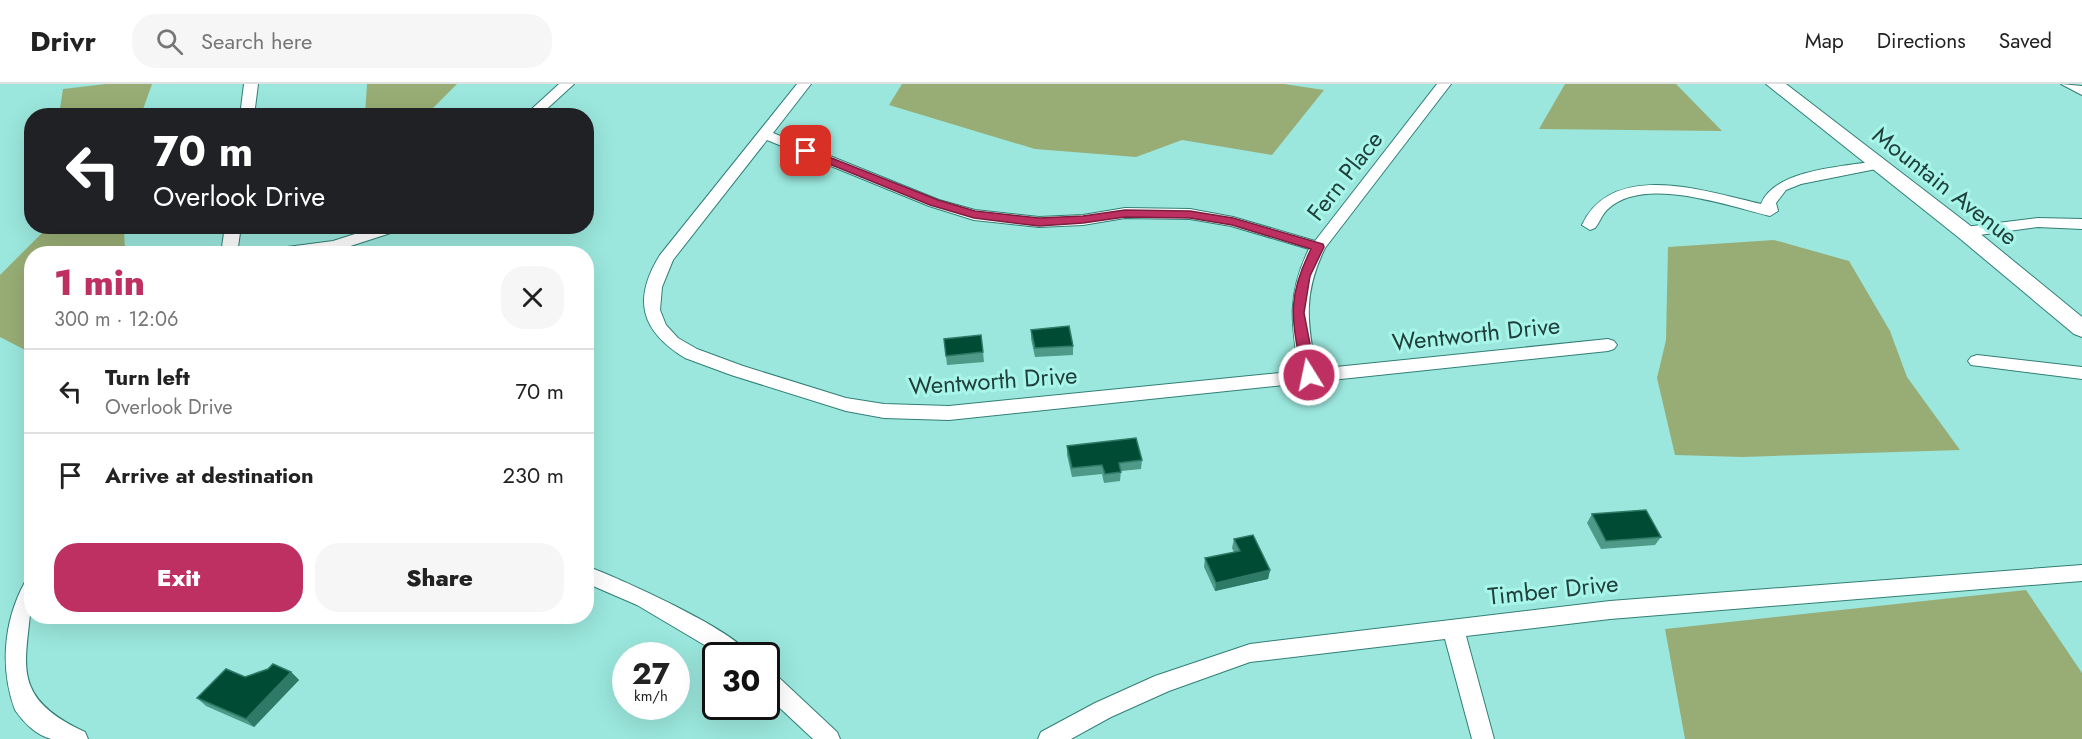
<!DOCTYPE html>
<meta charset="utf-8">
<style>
body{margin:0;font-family:Jost,sans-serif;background:#f6f6f6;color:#222;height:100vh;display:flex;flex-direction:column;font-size:22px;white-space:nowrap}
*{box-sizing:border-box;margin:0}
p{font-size:20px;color:#767676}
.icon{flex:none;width:33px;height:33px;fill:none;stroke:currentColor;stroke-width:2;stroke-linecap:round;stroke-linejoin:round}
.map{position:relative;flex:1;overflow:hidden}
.drawer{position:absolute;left:24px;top:162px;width:570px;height:378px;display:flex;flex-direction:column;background:#fff;border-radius:24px;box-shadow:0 6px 24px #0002}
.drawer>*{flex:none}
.hud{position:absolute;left:24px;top:24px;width:570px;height:126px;border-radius:24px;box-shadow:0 6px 24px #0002;background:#202124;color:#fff;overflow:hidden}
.speed{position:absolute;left:612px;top:558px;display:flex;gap:12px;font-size:30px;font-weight:700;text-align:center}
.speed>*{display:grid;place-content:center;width:78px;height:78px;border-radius:50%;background:#fff;box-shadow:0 6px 24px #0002;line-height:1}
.speed small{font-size:15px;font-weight:400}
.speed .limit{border:3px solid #111;border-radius:9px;background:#fff;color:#111}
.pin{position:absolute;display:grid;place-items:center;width:51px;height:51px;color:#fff;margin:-26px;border-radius:12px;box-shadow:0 3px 9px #0006}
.me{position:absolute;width:66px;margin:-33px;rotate:350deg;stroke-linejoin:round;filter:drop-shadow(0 0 4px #0008)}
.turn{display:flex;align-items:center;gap:21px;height:126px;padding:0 30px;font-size:27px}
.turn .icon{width:78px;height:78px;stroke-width:2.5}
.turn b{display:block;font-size:42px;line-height:51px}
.round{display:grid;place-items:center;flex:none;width:63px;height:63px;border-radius:24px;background:#f6f6f6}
.head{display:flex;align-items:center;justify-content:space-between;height:102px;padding:0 30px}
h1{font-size:36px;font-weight:800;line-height:45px;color:#be3061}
.primary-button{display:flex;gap:12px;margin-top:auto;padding:12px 30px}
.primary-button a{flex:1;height:69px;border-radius:24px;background:#be3061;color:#fff;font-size:24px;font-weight:800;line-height:69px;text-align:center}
.primary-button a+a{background:#f6f6f6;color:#222}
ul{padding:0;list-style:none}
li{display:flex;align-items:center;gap:18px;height:84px;padding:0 30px;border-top:2px solid #e0e0e0}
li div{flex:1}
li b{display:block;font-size:22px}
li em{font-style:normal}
header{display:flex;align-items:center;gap:36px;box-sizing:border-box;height:84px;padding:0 30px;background:#fff;border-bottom:2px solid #e0e0e0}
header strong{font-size:28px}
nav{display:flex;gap:33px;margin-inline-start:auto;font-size:21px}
.search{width:420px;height:54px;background:#f6f6f6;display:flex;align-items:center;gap:15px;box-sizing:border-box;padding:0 21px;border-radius:24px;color:#767676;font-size:22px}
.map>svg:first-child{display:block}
.forest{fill:#98ad75}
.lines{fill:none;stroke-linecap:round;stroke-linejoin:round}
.minor-casing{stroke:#317f76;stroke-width:2}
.major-casing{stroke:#317f76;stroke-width:2}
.minor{fill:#fff;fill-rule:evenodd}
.major{fill:#fff;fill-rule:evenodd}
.wall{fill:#4e9988}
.shaded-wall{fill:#2e7a67}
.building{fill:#004b34;stroke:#2e7a67;stroke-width:1.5}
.route{fill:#be3061;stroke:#7c1f3f;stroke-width:1.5}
.labels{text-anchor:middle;stroke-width:6;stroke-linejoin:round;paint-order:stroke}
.street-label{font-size:24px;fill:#21403c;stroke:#a8f5ea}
</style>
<header>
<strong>Drivr</strong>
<div class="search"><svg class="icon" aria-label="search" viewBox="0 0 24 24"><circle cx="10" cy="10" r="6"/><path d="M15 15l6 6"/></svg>Search here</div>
<nav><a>Map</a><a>Directions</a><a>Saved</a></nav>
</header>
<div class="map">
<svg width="2082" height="655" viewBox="0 0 2082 655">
<rect width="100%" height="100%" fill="#9be7dd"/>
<g class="forest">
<path d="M 106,0 L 152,0 L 141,31 L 59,31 L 63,5 Z"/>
<path d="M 367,0 L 457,0 L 426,31 L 365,31 Z"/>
<path d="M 902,0 L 1284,0 L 1324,6 L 1272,71 L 1182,56 L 1136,73 L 1035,65 L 889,21 Z"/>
<path d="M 1565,0 L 1676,0 L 1722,47 L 1539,45 Z"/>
<path d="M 48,143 L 124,143 L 125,169 L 32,170 L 31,269 L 0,253 L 0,191 Z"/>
<path d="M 1774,156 L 1849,177 L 1890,247 L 1907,293 L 1960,366 L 1742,373 L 1675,371 L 1657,294 L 1666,256 L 1668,163 Z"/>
<path d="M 2026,506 L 2082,589 L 2082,655 L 1685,655 L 1665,545 Z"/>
</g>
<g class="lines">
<g class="minor-casing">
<g id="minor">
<path d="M 244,0 L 258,0 L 254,32 L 240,32 Z"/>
<path d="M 559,0 L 574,0 L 539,32 L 524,32 Z"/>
<path d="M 797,0 L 811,0 L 773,49 L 939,116 L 975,126 L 1039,133 L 1083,131 L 1125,124 L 1190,125 L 1233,133 L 1315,157 L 1437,0 L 1451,0 L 1325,164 C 1303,209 1307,238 1316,285 L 1608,255 L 1614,257 L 1617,261 L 1614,265 L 1608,267 L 949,336 L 884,334 L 846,327 L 731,291 L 685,274 C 641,247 632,216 660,171 ZM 767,56 L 929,122 L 974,136 L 1039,143 L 1083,141 L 1125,134 L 1190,135 L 1231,142 L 1309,165 C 1287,210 1291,239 1299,287 L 949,322 L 884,320 L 846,314 L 743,282 L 697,265 L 678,254 L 666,241 L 660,226 L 662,203 L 673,176 Z"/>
<path d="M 2061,0 L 2082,2 L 2082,11 Z"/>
<path d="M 1876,77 L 1883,81 L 1881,84 L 1801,100 L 1786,106 L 1776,119 L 1778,127 L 1770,132 C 1728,122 1644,91 1608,125 C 1602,130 1600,138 1595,144 L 1590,146 L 1582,141 C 1613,75 1707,108 1761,120 C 1775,85 1843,83 1876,77 Z"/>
<path d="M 2038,134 L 2082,135 L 2082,145 L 2038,143 L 1965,153 L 1957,148 L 1965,143 Z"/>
<path d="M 225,142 L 241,142 L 237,170 L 221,170 Z"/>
<path d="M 380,142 L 405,142 L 403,145 L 335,167 L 315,170 L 264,170 L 272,165 L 333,157 Z"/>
<path d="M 1977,271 L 2082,283 L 2082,295 L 1971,281 L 1968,277 L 1971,273 Z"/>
<path d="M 2082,481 L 2082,497 L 1610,535 L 1466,552 L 1494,655 L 1472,655 L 1445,555 L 1250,578 L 1169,607 L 1111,633 L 1071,655 L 1038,655 L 1041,648 L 1095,619 L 1155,592 L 1250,560 L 1610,517 Z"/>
<path d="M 586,482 C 615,492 739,548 750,572 L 723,572 L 637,521 L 586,499 Z"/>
<path d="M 32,496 C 32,572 0,609 85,648 L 88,655 C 77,655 62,655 51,655 C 36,651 23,638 15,626 C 0,585 3,538 25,498 Z"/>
<path d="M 766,586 L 774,589 L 837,648 L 840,655 L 813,655 L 766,611 Z"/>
</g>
</g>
<g class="major-casing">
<path id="major" d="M 1766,0 L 1786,0 L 1972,143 L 2082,233 L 2082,253 L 2074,250 L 1958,153 Z"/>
</g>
<use href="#minor" class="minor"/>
<use href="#major" class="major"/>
</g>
<g class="wall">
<path d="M 1031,246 L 1073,262 L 1073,271 L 1035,273 L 1031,255 Z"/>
<path d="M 944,255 L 983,268 L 984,278 L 947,281 Z"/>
<path d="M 1067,362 L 1142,376 L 1141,385 L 1121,387 L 1120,397 L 1104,399 L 1102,390 L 1072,393 L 1067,371 Z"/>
<path d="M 1592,430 L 1661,453 L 1655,461 L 1601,465 L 1587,439 Z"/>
<path d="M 1234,455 L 1270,486 L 1268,495 L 1215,507 L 1204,483 L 1205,474 L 1234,468 L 1232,464 Z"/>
<path d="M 291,588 L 299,596 L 254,643 L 206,622 L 197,614 L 245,593 Z"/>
</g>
<g class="shaded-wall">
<path d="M 1270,486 L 1268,495 L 1215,507 L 1216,499 Z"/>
<path d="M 291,588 L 299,596 L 254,643 L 246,635 Z"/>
</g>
<g class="building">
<path d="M 1069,242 L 1073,262 L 1035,264 L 1031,246 Z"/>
<path d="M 981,251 L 983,268 L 946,272 L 944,255 Z"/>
<path d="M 1136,354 L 1142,376 L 1119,379 L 1121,388 L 1105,390 L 1102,381 L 1072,384 L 1067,362 Z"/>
<path d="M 1646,426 L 1661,453 L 1606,457 L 1592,430 Z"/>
<path d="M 1253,451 L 1270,486 L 1216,499 L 1205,474 L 1240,467 L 1234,455 Z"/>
<path d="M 273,580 L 291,588 L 246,635 L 197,614 L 226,585 L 245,593 L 268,585 Z"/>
</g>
<path class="route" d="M 806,64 L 938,116 L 975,127 L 1039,134 L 1083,132 L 1125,126 L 1190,127 L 1233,134 L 1323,160 L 1324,163 L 1310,192 L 1304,229 L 1316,291 L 1309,296 L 1302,291 C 1293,237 1285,217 1311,165 L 1232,141 L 1190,134 L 1125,133 L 1083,139 L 1039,142 L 974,134 L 930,121 L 802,69 L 801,67 Z"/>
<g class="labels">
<g class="street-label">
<text transform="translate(1345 92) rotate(-52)" y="8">Fern Place</text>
<text transform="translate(1945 102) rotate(38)" y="8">Mountain Avenue</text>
<text transform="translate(1476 250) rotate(-6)" y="8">Wentworth Drive</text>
<text transform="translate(993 297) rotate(-4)" y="8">Wentworth Drive</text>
<text transform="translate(1553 506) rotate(-6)" y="8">Timber Drive</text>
</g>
</g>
</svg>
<div class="speed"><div>27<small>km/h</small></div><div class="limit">30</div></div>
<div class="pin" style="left:806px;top:67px;background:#d93025"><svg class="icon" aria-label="arrive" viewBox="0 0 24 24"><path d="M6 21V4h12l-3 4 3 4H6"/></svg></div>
<svg class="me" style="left:1309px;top:291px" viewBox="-20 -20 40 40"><circle r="17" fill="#be3061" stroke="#fff" stroke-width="3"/><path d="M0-11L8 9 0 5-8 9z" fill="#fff"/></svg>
<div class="hud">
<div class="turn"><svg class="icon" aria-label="left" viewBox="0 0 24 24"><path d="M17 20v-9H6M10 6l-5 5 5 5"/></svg><div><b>70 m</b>Overlook Drive</div></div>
</div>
<section class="drawer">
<div class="head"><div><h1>1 min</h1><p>300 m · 12:06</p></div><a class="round"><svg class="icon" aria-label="close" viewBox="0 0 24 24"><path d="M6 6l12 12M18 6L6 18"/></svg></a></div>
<ul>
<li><svg class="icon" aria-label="left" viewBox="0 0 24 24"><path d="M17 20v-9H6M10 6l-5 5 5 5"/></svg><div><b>Turn left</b><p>Overlook Drive</p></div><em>70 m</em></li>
<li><svg class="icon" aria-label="arrive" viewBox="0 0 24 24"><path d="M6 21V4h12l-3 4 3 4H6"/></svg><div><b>Arrive at destination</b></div><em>230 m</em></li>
</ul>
<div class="primary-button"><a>Exit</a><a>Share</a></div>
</section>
</div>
